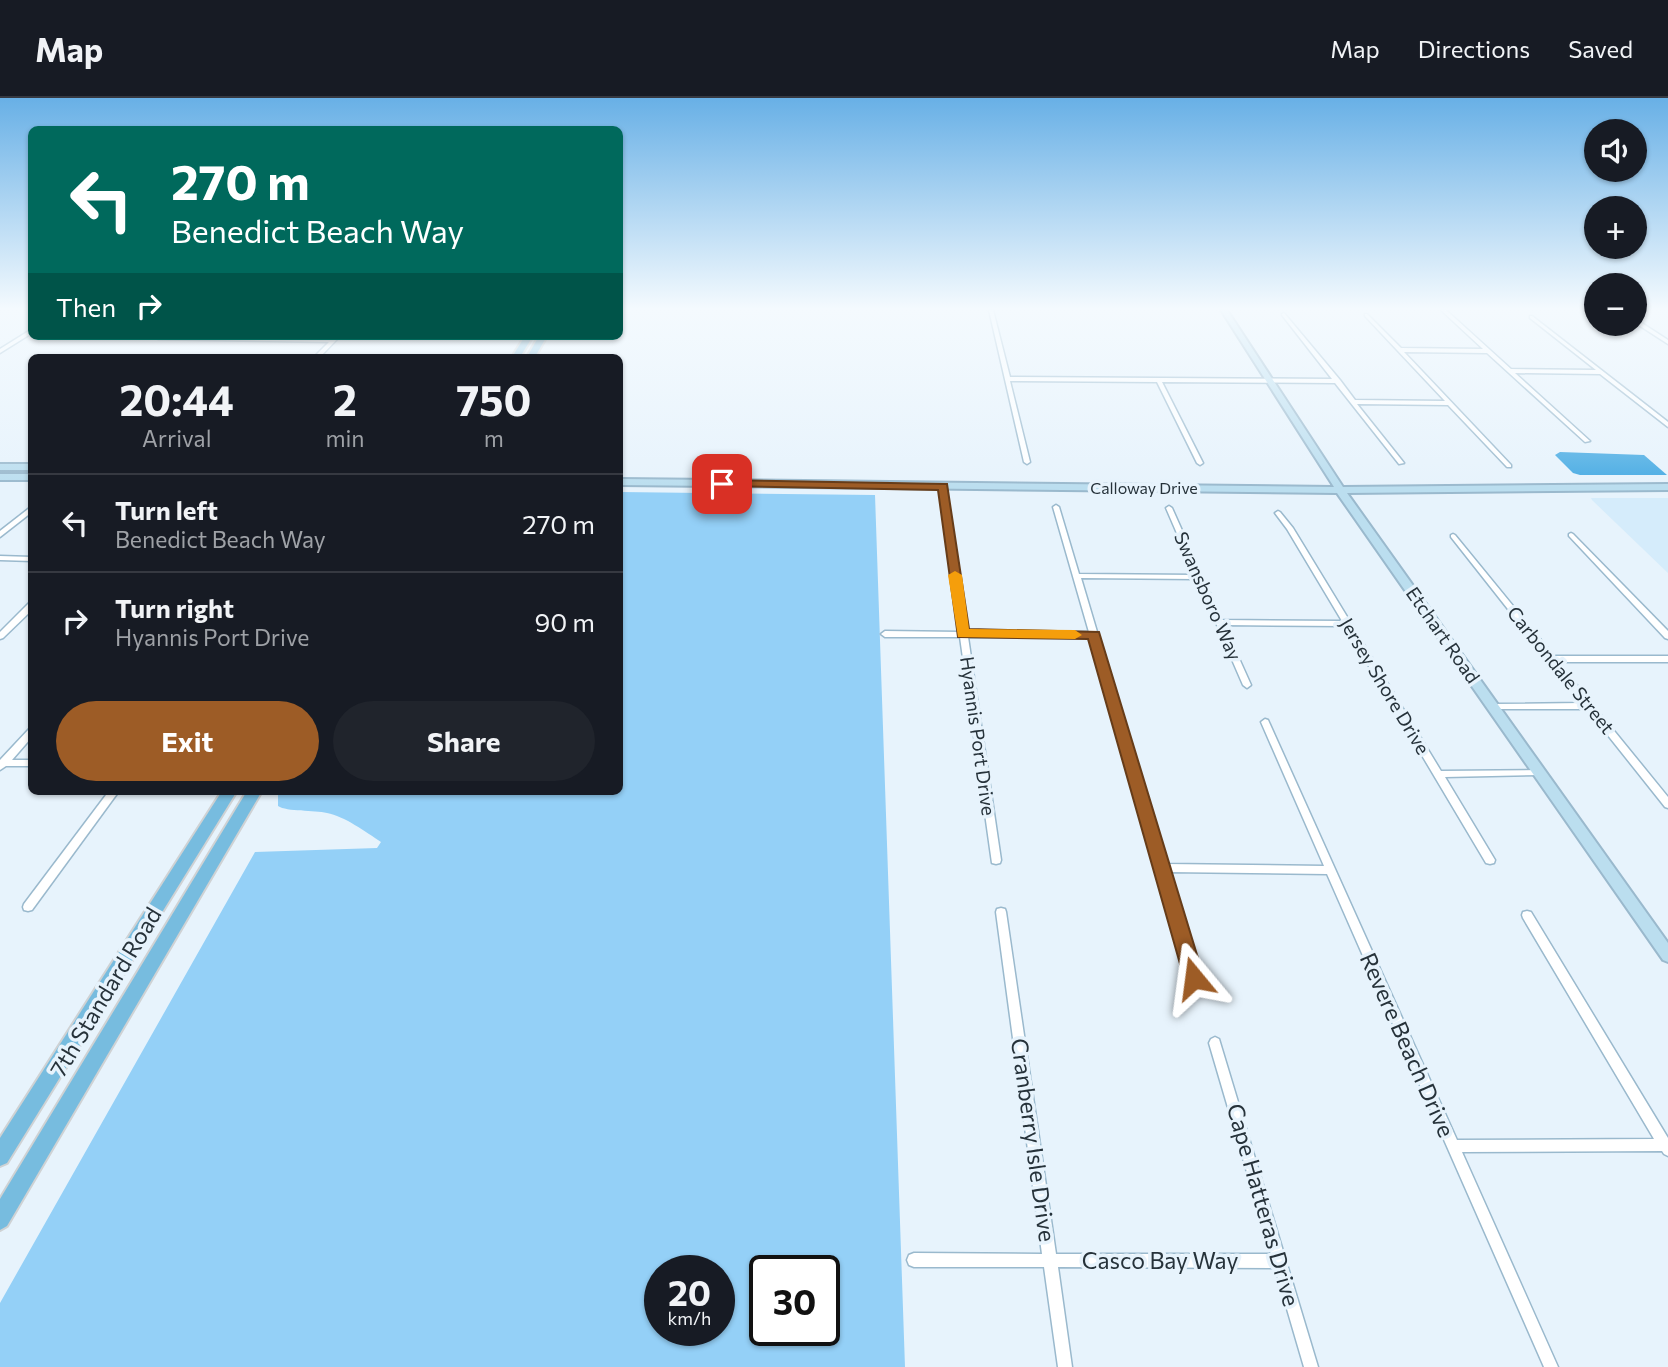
<!DOCTYPE html>
<meta charset="utf-8">
<style>
body{margin:0;font-family:Commissioner,sans-serif;background:#20242c;color:#f1f3f6;height:100vh;display:flex;flex-direction:column;font-size:26px;white-space:nowrap}
*{box-sizing:border-box;margin:0}
p{font-size:23px;color:#9ea1a6}
.icon{flex:none;width:38px;height:38px;fill:none;stroke:currentColor;stroke-width:2;stroke-linecap:round;stroke-linejoin:round}
.map{position:relative;flex:1;overflow:hidden}
.panel{position:absolute;left:28px;top:256px;width:595px;height:441px;display:flex;flex-direction:column;background:#171b24;border-radius:10px;box-shadow:0 2px 5px #0004}
.panel>*{flex:none}
.hud{position:absolute;left:28px;top:28px;width:595px;height:214px;border-radius:10px;box-shadow:0 2px 5px #0004;background:#00695c;color:#fff;overflow:hidden}
.fabs{position:absolute;left:1584px;top:21px;display:grid;gap:14px}
.fabs a{display:grid;place-items:center;width:63px;height:63px;border-radius:50%;background:#171b24;box-shadow:0 2px 5px #0004;font-size:35px}
.speed{position:absolute;left:644px;top:1157px;display:flex;gap:14px;font-size:35px;font-weight:700;text-align:center}
.speed>*{display:grid;place-content:center;width:91px;height:91px;border-radius:50%;background:#171b24;box-shadow:0 2px 5px #0004;line-height:1}
.speed small{font-size:18px;font-weight:400}
.speed .limit{border:4px solid #111;border-radius:10px;background:#fff;color:#111}
.pin{position:absolute;display:grid;place-items:center;width:60px;height:60px;color:#fff;margin:-30px;border-radius:14px;box-shadow:0 4px 10px #0006}
.me{position:absolute;width:77px;margin:-38px;rotate:344deg;stroke-linejoin:round;filter:drop-shadow(0 0 5px #0008)}
.turn{display:flex;align-items:center;gap:24px;height:147px;padding:0 28px;font-size:32px}
.turn .icon{width:91px;height:91px;stroke-width:2.5}
.turn b{display:block;font-size:49px;line-height:60px}
.then{display:flex;align-items:center;height:66px;padding:0 28px;background:#0003;gap:14px;font-size:26px}
.eta{display:flex;justify-content:space-evenly;align-items:center;height:119px;text-align:center}
.eta b{font-size:42px;font-weight:700;line-height:49px}
.cta{display:flex;gap:14px;margin-top:auto;padding:14px 28px}
.cta a{flex:1;height:80px;border-radius:42px;background:#9d5c26;color:#fff;font-size:28px;font-weight:700;line-height:80px;text-align:center}
.cta a+a{background:#20242c;color:#f1f3f6}
ul{padding:0;list-style:none}
li{display:flex;align-items:center;gap:21px;height:98px;padding:0 28px;border-top:2px solid #363941}
li div{flex:1}
li b{display:block;font-size:26px}
li em{font-style:normal}
header{display:flex;align-items:center;gap:42px;box-sizing:border-box;height:98px;padding:0 35px;background:#171b24;border-bottom:2px solid #363941}
header strong{font-size:33px}
nav{display:flex;gap:38px;margin-inline-start:auto;font-size:24px}
.map>svg:first-child{display:block}
.built{fill:#d5ecfb}
.green{fill:#94d0f7;fill-rule:evenodd}
.water{fill:#48abe3}
.lines{fill:none;stroke-linecap:round;stroke-linejoin:round}
.street-casing{stroke:#9ab9cd;stroke-width:3}
.secondary-casing{stroke:#9ab9cd;stroke-width:4}
.primary-casing{stroke:#cfd2d4;stroke-width:4}
.street{fill:#fff;fill-rule:evenodd}
.secondary{fill:#bbdeef;fill-rule:evenodd}
.primary{fill:#77bcdf;fill-rule:evenodd}
.route{fill:#9d5c26;stroke:#663c19;stroke-width:2}
.slow{fill:#f59e0b}
.labels{text-anchor:middle;stroke-width:7;stroke-linejoin:round;paint-order:stroke}
.far-street-label{font-size:16px;fill:#26323a;stroke:#e7f3fc}
.street-label{font-size:19px;fill:#26323a;stroke:#e7f3fc}
.near-street-label{font-size:23px;fill:#26323a;stroke:#e7f3fc}
</style>
<header>
<strong>Map</strong>
<nav><a>Map</a><a>Directions</a><a>Saved</a></nav>
</header>
<div class="map">
<svg width="1668" height="1269" viewBox="0 0 1668 1269">
<rect width="100%" height="100%" fill="#e7f3fc"/>
<path class="built" d="M 1591,400 L 1668,400 L 1668,475 L 1592,402 Z"/>
<path class="green" d="M 620,394 L 875,397 L 905,1269 L 0,1269 L 0,1205 L 255,754 L 377,750 L 381,744 C 366,734 344,718 327,715 C 314,712 287,714 278,708 L 278,693 L 620,693 ZM 660,1172 L 719,1172 L 719,1232 L 660,1232 ZM 765,1172 L 824,1172 L 824,1232 L 765,1232 Z"/>
<path class="water" d="M 1560,354 L 1644,357 L 1667,377 L 1580,377 L 1573,375 L 1555,357 Z"/>
<g class="lines">
<g class="street-casing">
<g id="street">
<path d="M 989,212 L 993,212 L 1010,279 L 1332,281 L 1282,217 L 1282,216 L 1284,215 L 1340,282 L 1355,302 L 1445,303 L 1365,218 L 1365,216 L 1367,216 L 1401,250 L 1483,251 L 1441,212 L 1446,212 L 1511,271 L 1596,272 L 1530,220 L 1530,218 L 1532,218 L 1668,324 L 1668,329 L 1600,276 L 1515,275 L 1590,343 L 1585,344 L 1487,255 L 1404,254 L 1511,367 L 1511,369 L 1507,369 L 1448,307 L 1357,306 L 1404,365 L 1399,366 L 1335,285 L 1162,284 L 1203,365 L 1200,367 L 1197,365 L 1157,284 L 1010,283 L 1030,364 L 1027,366 L 1024,364 Z"/>
<path d="M 1634,220 L 1668,242 L 1668,246 L 1634,224 Z"/>
<path d="M 32,231 L 32,235 L 0,255 L 0,251 Z"/>
<path d="M 160,238 L 332,240 L 334,238 L 340,238 L 320,259 L 314,259 L 329,244 L 158,241 L 158,239 Z"/>
<path d="M 943,387 L 946,389 L 967,534 L 1089,534 L 1053,409 L 1056,407 L 1059,409 L 1079,476 L 1195,477 L 1166,410 L 1169,408 L 1172,410 L 1222,522 L 1342,523 L 1287,431 L 1275,415 L 1278,413 L 1280,414 L 1293,430 L 1441,673 L 1542,672 L 1544,674 L 1542,676 L 1539,677 L 1445,679 L 1495,762 L 1494,765 L 1490,766 L 1486,765 L 1345,528 L 1224,527 L 1251,587 L 1247,590 L 1243,587 L 1197,481 L 1081,480 L 1166,766 L 1324,768 L 1261,624 L 1265,621 L 1268,622 L 1457,1042 L 1654,1041 L 1523,820 L 1522,817 L 1523,814 L 1527,813 L 1531,814 L 1668,1040 L 1668,1058 L 1664,1056 L 1662,1053 L 1462,1054 L 1558,1269 L 1544,1269 L 1327,776 L 1168,774 L 1200,880 L 1198,884 L 1194,885 L 1190,884 L 1090,540 L 968,539 L 1001,762 L 1000,765 L 996,766 L 992,765 L 960,539 L 885,539 L 881,536 L 885,533 L 960,534 L 940,389 Z"/>
<path d="M 32,408 L 32,414 L 0,439 L 0,433 Z"/>
<path d="M 1571,435 L 1573,436 L 1668,533 L 1668,541 L 1665,540 L 1569,438 L 1569,436 Z"/>
<path d="M 1453,436 L 1455,437 L 1554,558 L 1668,558 L 1668,564 L 1558,564 L 1668,699 L 1668,710 L 1665,709 L 1587,611 L 1491,611 L 1490,609 L 1491,607 L 1494,606 L 1582,605 L 1451,439 L 1451,437 Z"/>
<path d="M 0,458 L 32,459 L 32,463 L 0,462 Z"/>
<path d="M 29,505 L 32,505 L 32,512 L 3,540 L 0,541 L 0,534 Z"/>
<path d="M 32,630 L 32,639 L 12,662 L 32,662 L 32,668 L 6,668 L 0,672 L 0,662 L 29,631 Z"/>
<path d="M 109,693 L 119,693 L 32,812 L 28,813 L 24,812 L 23,809 L 24,806 Z"/>
<path d="M 1001,810 L 1005,811 L 1006,814 L 1056,1156 L 1271,1156 L 1209,945 L 1211,941 L 1215,939 L 1219,941 L 1318,1269 L 1304,1269 L 1275,1170 L 1058,1169 L 1072,1269 L 1058,1269 L 1044,1169 L 914,1169 L 909,1167 L 907,1162 L 909,1157 L 914,1155 L 1042,1156 L 996,814 L 997,811 Z"/>
</g>
</g>
<g class="secondary-casing">
<g id="secondary">
<path d="M 1221,212 L 1227,212 L 1343,389 L 1668,386 L 1668,392 L 1347,395 L 1668,845 L 1668,864 L 1663,862 L 1337,395 L 620,387 L 620,381 L 1334,389 Z"/>
<rect x="0" y="366" width="32" height="6"/>
<rect x="0" y="376" width="32" height="6"/>
</g>
</g>
<g class="primary-casing">
<g id="primary">
<path d="M 525,238 L 533,238 L 520,259 L 512,259 Z"/>
<path d="M 539,238 L 547,238 L 535,259 L 527,259 Z"/>
<path d="M 222,693 L 237,693 L 7,1065 L 0,1068 L 0,1040 Z"/>
<path d="M 247,693 L 262,693 L 7,1128 L 0,1132 L 0,1101 Z"/>
</g>
</g>
<use href="#street" class="street"/>
<use href="#secondary" class="secondary"/>
<use href="#primary" class="primary"/>
</g>
<linearGradient id="sky" x2="0" y2="1"><stop stop-color="#68b0e6"/><stop offset="0.54" stop-color="#f4fafe"/><stop offset="1" stop-color="#f4fafe" stop-opacity="0"/></linearGradient>
<rect width="1668" height="390" fill="url(#sky)"/>
<path class="route" d="M 722,382 L 947,386 L 969,531 L 1099,534 L 1204,880 L 1201,886 L 1194,889 L 1187,886 L 1184,880 L 1088,541 L 958,539 L 938,392 L 718,388 L 718,383 Z"/>
<path class="slow" d="M 955,473 L 962,477 L 969,531 L 1075,532 L 1082,537 L 1075,541 L 958,539 L 948,477 Z"/>
<g class="labels">
<g class="far-street-label">
<text x="1144" y="396">Calloway Drive</text>
</g>
<g class="street-label">
<text transform="translate(1208 498) rotate(66)" y="7">Swansboro Way</text>
<text transform="translate(1443 537) rotate(55)" y="7">Etchart Road</text>
<text transform="translate(1561 572) rotate(51)" y="7">Carbondale Street</text>
<text transform="translate(1385 588) rotate(59)" y="7">Jersey Shore Drive</text>
<text transform="translate(978 638) rotate(82)" y="7">Hyannis Port Drive</text>
</g>
<g class="near-street-label">
<text transform="translate(106 894) rotate(-59)" y="8">7th Standard Road</text>
<text transform="translate(1407 947) rotate(66)" y="8">Revere Beach Drive</text>
<text transform="translate(1033 1042) rotate(82)" y="8">Cranberry Isle Drive</text>
<text transform="translate(1263 1107) rotate(74)" y="8">Cape Hatteras Drive</text>
<text x="1160" y="1171">Casco Bay Way</text>
</g>
</g>
</svg>
<div class="fabs">
<a><svg class="icon" aria-label="sound" viewBox="0 0 24 24"><path d="M4 9h4l5-4v14l-5-4H4zM17 9q2 3 0 6"/></svg></a>
<a>+</a>
<a>−</a>
</div>
<div class="speed"><div>20<small>km/h</small></div><div class="limit">30</div></div>
<div class="pin" style="left:722px;top:386px;background:#d93025"><svg class="icon" aria-label="arrive" viewBox="0 0 24 24"><path d="M6 21V4h12l-3 4 3 4H6"/></svg></div>
<svg class="me" style="left:1194px;top:880px" viewBox="-20 -20 40 40"><path d="M0-17L14 15 0 8-14 15z" fill="#9d5c26" stroke="#fff" stroke-width="4"/></svg>
<div class="hud">
<div class="turn"><svg class="icon" aria-label="left" viewBox="0 0 24 24"><path d="M17 20v-9H6M10 6l-5 5 5 5"/></svg><div><b>270 m</b>Benedict Beach Way</div></div>
<div class="then">Then<svg class="icon" aria-label="right" viewBox="0 0 24 24"><path d="M7 20v-9h11M14 6l5 5-5 5"/></svg></div>
</div>
<section class="panel">
<div class="eta">
<div><b>20:44</b><p>Arrival</p></div>
<div><b>2</b><p>min</p></div>
<div><b>750</b><p>m</p></div>
</div>
<ul>
<li><svg class="icon" aria-label="left" viewBox="0 0 24 24"><path d="M17 20v-9H6M10 6l-5 5 5 5"/></svg><div><b>Turn left</b><p>Benedict Beach Way</p></div><em>270 m</em></li>
<li><svg class="icon" aria-label="right" viewBox="0 0 24 24"><path d="M7 20v-9h11M14 6l5 5-5 5"/></svg><div><b>Turn right</b><p>Hyannis Port Drive</p></div><em>90 m</em></li>
</ul>
<div class="cta"><a>Exit</a><a>Share</a></div>
</section>
</div>
